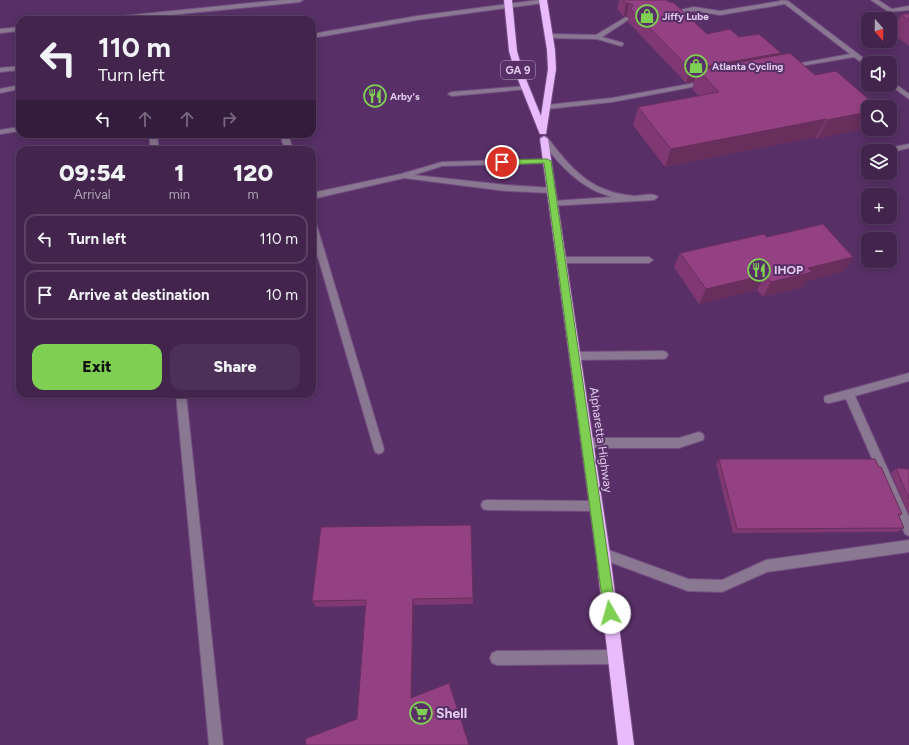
<!DOCTYPE html>
<meta charset="utf-8">
<style>
body{margin:0;font-family:Figtree,sans-serif;background:#4c3057;color:#f1f3f6;height:100vh;display:flex;flex-direction:column;font-size:15px;white-space:nowrap}
*{box-sizing:border-box;margin:0}
p{font-size:13px;color:#aea4b6}
.icon{flex:none;width:22px;height:22px;fill:none;stroke:currentColor;stroke-width:2;stroke-linecap:round;stroke-linejoin:round}
.map{position:relative;flex:1;overflow:hidden}
.details{position:absolute;left:16px;top:146px;width:300px;height:252px;display:flex;flex-direction:column;background:#42244d;border-radius:12px;box-shadow:0 2px 10px #0003,0 0 0 1px #5a4165}
.details>*{flex:none}
.guide{position:absolute;left:16px;top:16px;width:300px;height:122px;border-radius:12px;box-shadow:0 2px 10px #0003,0 0 0 1px #5a4165;background:#42244d;color:#f1f3f6;overflow:hidden}
.needle{width:26px;rotate:160deg}
.controls{position:absolute;left:861px;top:12px;display:grid;gap:8px}
.controls a{display:grid;place-items:center;width:36px;height:36px;border-radius:8px;background:#42244d;box-shadow:0 2px 10px #0003,0 0 0 1px #5a4165;font-size:20px}
.pin{position:absolute;display:grid;place-items:center;width:34px;height:34px;color:#fff;margin:-17px;border:2px solid #fff;border-radius:50%;box-shadow:0 1px 4px #0007}
.me{position:absolute;width:44px;margin:-22px;rotate:353deg;stroke-linejoin:round;filter:drop-shadow(0 0 3px #0008)}
.turn{display:flex;align-items:center;gap:14px;height:84px;padding:0 16px;font-size:18px}
.turn .icon{width:52px;height:52px;stroke-width:2.5}
.turn b{display:block;font-size:28px;line-height:34px}
.lanes{display:flex;align-items:center;height:38px;padding:0 16px;background:#0003;justify-content:center;gap:20px;direction:ltr}
.lanes .off{opacity:.35}
.eta{display:flex;justify-content:space-evenly;align-items:center;height:68px;text-align:center}
.eta b{font-size:24px;font-weight:800;line-height:28px}
.action{display:flex;gap:8px;margin-top:auto;padding:8px 16px}
.action a{flex:1;height:46px;border-radius:12px;background:#7fd052;color:#111;font-size:16px;font-weight:800;line-height:46px;text-align:center}
.action a+a{background:#4c3057;color:#f1f3f6}
ul{padding:0;list-style:none}
li{display:flex;align-items:center;gap:12px;height:50px;margin:0 8px 6px;padding:0 8px;border:2px solid #5a4165;border-radius:12px}
li div{flex:1}
li b{display:block;font-size:15px}
li em{font-style:normal}
.map>svg:first-child{display:block}
.lines{fill:none;stroke-linecap:round;stroke-linejoin:round}
.minor-casing{stroke:#744f82;stroke-width:2}
.highway-casing{stroke:#744f82;stroke-width:2}
.minor{fill:#8a7791;fill-rule:evenodd}
.highway{fill:#e9bafc;fill-rule:evenodd}
.wall{fill:#7f3871}
.shaded-wall{fill:#682e5c}
.building{fill:#944183;stroke:#682e5c}
.route{fill:#7fd052;stroke:#538735}
.labels{text-anchor:middle;stroke-width:4;stroke-linejoin:round;paint-order:stroke}
.far-poi-label{font-size:10px;font-weight:bold;fill:#e3cced;stroke:#583067;text-anchor:start}
.shield{fill:#583067;stroke:#b99dc5;stroke-width:1}
.shield-label{font-size:11px;font-weight:bold;fill:#e3cced}
.poi-label{font-size:12px;font-weight:bold;fill:#e3cced;stroke:#583067;text-anchor:start}
.street-label{font-size:12px;fill:#e3cced;stroke:#583067}
.near-poi-label{font-size:14px;font-weight:bold;fill:#e3cced;stroke:#583067;text-anchor:start}
</style>
<div class="map">
<svg width="909" height="745" viewBox="0 0 909 745">
<rect width="100%" height="100%" fill="#583067"/>
<g class="lines">
<g class="minor-casing">
<g id="minor">
<path d="M 282,0 L 303,0 L 300,2 L 121,20 L 100,20 L 103,18 Z"/>
<path d="M 538,0 L 547,1 L 544,3 L 417,20 L 312,38 L 312,34 L 417,16 Z"/>
<path d="M 780,0 L 788,1 L 870,63 L 868,63 L 868,67 L 854,57 L 789,68 L 789,66 L 791,65 L 850,54 L 785,4 L 720,15 L 694,11 L 669,15 L 666,13 L 694,7 L 720,11 L 781,1 Z"/>
<path d="M 871,0 L 878,0 L 892,9 L 909,6 L 909,10 L 889,12 Z"/>
<path d="M 626,17 L 629,19 L 628,20 L 602,37 L 623,43 L 623,45 L 621,46 L 597,39 L 549,38 L 546,36 L 549,34 L 596,35 Z"/>
<path d="M 20,27 L 20,31 L 0,33 L 0,29 Z"/>
<path d="M 20,66 L 20,70 L 0,72 L 0,68 Z"/>
<path d="M 890,80 L 909,94 L 909,99 L 890,85 Z"/>
<path d="M 706,81 L 709,83 L 708,84 L 612,102 L 547,109 L 543,107 L 547,105 L 612,98 Z"/>
<path d="M 20,85 L 20,89 L 0,93 L 0,89 Z"/>
<path d="M 526,86 L 528,87 L 528,89 L 452,96 L 448,94 L 452,92 Z"/>
<path d="M 20,127 L 20,131 L 0,134 L 0,130 Z"/>
<path d="M 149,134 L 157,134 L 159,150 L 151,150 Z"/>
<path d="M 280,134 L 288,134 L 293,150 L 285,150 Z"/>
<path d="M 541,137 L 547,137 C 562,157 580,180 604,189 C 613,193 624,195 634,196 C 642,196 653,192 658,197 L 654,200 L 550,206 L 549,204 L 553,201 L 612,197 C 581,189 559,165 540,139 Z"/>
<path d="M 909,144 L 909,148 L 892,152 L 888,150 L 889,148 Z"/>
<path d="M 547,159 L 551,161 L 550,163 L 442,166 L 414,175 L 506,185 L 554,188 L 554,192 L 551,193 L 506,191 L 404,178 L 312,199 L 312,193 L 401,174 L 442,162 Z"/>
<path d="M 312,220 L 316,223 L 384,449 L 383,452 L 379,454 L 375,452 L 374,449 L 312,237 Z"/>
<path d="M 561,257 L 649,257 L 653,260 L 649,263 L 561,263 L 557,260 Z"/>
<path d="M 663,351 L 666,352 L 668,355 L 666,358 L 663,359 L 575,360 L 572,359 L 570,356 L 572,353 L 575,352 Z"/>
<path d="M 909,373 L 909,381 L 855,396 L 909,517 L 909,536 L 905,534 L 846,399 L 829,403 L 825,402 L 824,399 L 825,396 L 829,395 Z"/>
<path d="M 176,394 L 186,394 L 223,745 L 209,745 Z"/>
<path d="M 699,432 L 703,434 L 704,437 L 703,440 L 679,448 L 587,448 L 583,446 L 582,443 L 583,440 L 587,438 L 679,438 Z"/>
<path d="M 487,500 L 596,501 L 600,502 L 602,506 L 600,510 L 596,511 L 487,510 L 483,509 L 481,505 L 483,501 Z"/>
<path d="M 909,540 L 909,552 L 767,572 L 722,592 L 688,591 L 599,558 L 597,554 L 599,550 L 603,548 L 688,579 L 722,580 L 766,560 Z"/>
<path d="M 615,650 L 620,652 L 622,657 L 620,662 L 615,664 L 497,665 L 492,663 L 490,658 L 492,653 L 497,651 Z"/>
</g>
</g>
<g class="highway-casing">
<g id="highway">
<path d="M 504,0 L 512,0 L 517,51 L 523,72 L 541,116 L 548,69 L 547,50 L 539,0 L 547,0 L 555,50 L 556,69 L 546,134 L 540,134 L 539,132 L 515,72 L 509,51 Z"/>
<path d="M 544,136 L 548,139 L 610,554 L 634,745 L 618,745 L 596,554 L 540,139 Z"/>
</g>
</g>
<use href="#minor" class="minor"/>
<use href="#highway" class="highway"/>
</g>
<g class="wall">
<path d="M 619,0 L 668,0 L 668,1 L 707,34 L 739,37 L 781,53 L 780,55 L 815,75 L 878,107 L 817,139 L 816,137 L 665,167 L 633,125 L 638,107 L 699,96 L 692,89 L 694,81 L 686,83 L 628,22 L 629,17 L 627,16 L 624,17 L 617,9 Z"/>
<path d="M 909,13 L 909,46 L 891,33 L 901,15 Z"/>
<path d="M 680,253 L 853,257 L 843,272 L 806,281 L 803,287 L 763,297 L 757,290 L 699,304 L 674,267 Z"/>
<path d="M 719,459 L 902,514 L 899,517 L 904,528 L 898,532 L 733,533 L 716,464 Z"/>
<path d="M 896,468 L 909,469 L 909,515 L 891,473 Z"/>
<path d="M 473,598 L 473,604 L 414,605 L 357,719 L 366,606 L 316,607 L 312,601 Z"/>
</g>
<g class="shaded-wall">
<path d="M 629,3 L 627,16 L 624,17 L 626,4 Z"/>
<path d="M 781,53 L 776,66 L 698,70 L 694,81 L 686,83 L 690,69 Z"/>
<path d="M 868,112 L 868,128 L 817,139 L 827,120 Z"/>
<path d="M 826,119 L 816,137 L 665,167 L 671,149 Z"/>
<path d="M 853,257 L 843,272 L 806,281 L 803,287 L 763,297 L 771,282 L 808,268 Z"/>
<path d="M 765,275 L 757,290 L 699,304 L 706,289 Z"/>
<path d="M 413,599 L 414,605 L 412,702 L 411,698 Z"/>
</g>
<g class="building">
<path d="M 623,0 L 668,0 L 667,1 L 674,3 L 707,34 L 730,29 L 739,37 L 759,34 L 781,53 L 690,69 L 631,9 L 633,5 L 629,3 L 626,4 Z"/>
<path d="M 909,13 L 909,20 L 901,15 Z"/>
<path d="M 790,53 L 815,75 L 836,71 L 878,107 L 868,107 L 868,112 L 827,120 L 826,119 L 671,149 L 638,107 L 719,92 L 698,70 Z"/>
<path d="M 823,224 L 853,257 L 808,268 L 812,272 L 771,282 L 765,275 L 706,289 L 680,253 L 764,234 L 767,237 Z"/>
<path d="M 719,459 L 875,459 L 879,467 L 881,467 L 902,514 L 898,514 L 904,528 L 737,529 Z"/>
<path d="M 896,468 L 909,469 L 909,499 Z"/>
<path d="M 471,525 L 473,598 L 413,599 L 411,698 L 449,683 L 469,745 L 306,745 L 305,739 L 357,719 L 366,600 L 312,601 L 321,527 Z"/>
</g>
<path class="route" d="M 547,159 L 551,161 L 616,613 L 614,617 L 610,619 L 606,617 L 604,613 L 544,163 L 502,165 L 499,162 L 502,160 Z"/>
<defs>
<g id="shop-ring" transform="scale(1.15)"><circle r="9.5" fill="#583067" stroke="#7fd052" stroke-width="1.5"/><path d="M-5-2.5h2.3a2.7 3.5 0 0 1 5.4 0H5L5.5 6h-11ZM-1.5-2.5h3a1.5 2.3 0 0 0-3 0Z" fill="#7fd052"/></g>
<g id="restaurant-ring" transform="scale(1.15)"><circle r="9.5" fill="#583067" stroke="#7fd052" stroke-width="1.5"/><path d="M-5-6h1v4h1v-4h1v4h1v-4h1v5L-1.5 .5V6h-2V.5L-5-1ZM5-6V6H3V1.5H1.5Q1.5-4 5-6Z" fill="#7fd052"/></g>
<g id="supermarket-ring" transform="scale(1.15)"><circle r="9.5" fill="#583067" stroke="#7fd052" stroke-width="1.5"/><path d="M-6-5.5h2.5l.6 2H6L4.5 2H-2.5L-4.4-4H-6ZM-1.5 3.2a1.3 1.3 0 1 0 .1 0ZM3 3.2a1.3 1.3 0 1 0 .1 0Z" fill="#7fd052"/></g>
</defs>
<g fill-rule="evenodd">
<use href="#shop-ring" x="647" y="16"/>
<use href="#shop-ring" x="696" y="66"/>
<use href="#restaurant-ring" x="375" y="96"/>
<use href="#restaurant-ring" x="759" y="270"/>
<use href="#supermarket-ring" x="421" y="713"/>
</g>
<g class="labels">
<g class="far-poi-label">
<text x="662" y="20">Jiffy Lube</text>
<text x="712" y="70">Atlanta Cycling</text>
<text x="390" y="100">Arby's</text>
</g>
<rect class="shield" x="501" y="61" width="34" height="18" rx="3"/>
<g class="shield-label">
<text x="518" y="74">GA 9</text>
</g>
<g class="poi-label">
<text x="774" y="274">IHOP</text>
</g>
<g class="street-label">
<text transform="translate(601 440) rotate(82)" y="4">Alpharetta Highway</text>
</g>
<g class="near-poi-label">
<text x="436" y="718">Shell</text>
</g>
</g>
</svg>
<div class="controls">
<a><svg class="needle" viewBox="-14 -14 28 28"><path d="M0-13l5 13h-10z" fill="#e53935"/><path d="M0 13l5-13h-10z" fill="#aea4b6"/></svg></a>
<a><svg class="icon" aria-label="sound" viewBox="0 0 24 24"><path d="M4 9h4l5-4v14l-5-4H4zM17 9q2 3 0 6"/></svg></a>
<a><svg class="icon" aria-label="search" viewBox="0 0 24 24"><circle cx="10" cy="10" r="6"/><path d="M15 15l6 6"/></svg></a>
<a><svg class="icon" aria-label="layers" viewBox="0 0 24 24"><path d="M12 4l9 5-9 5-9-5zM3 14l9 5 9-5"/></svg></a>
<a>+</a>
<a>−</a>
</div>
<div class="pin" style="left:502px;top:162px;background:#d93025"><svg class="icon" aria-label="arrive" viewBox="0 0 24 24"><path d="M6 21V4h12l-3 4 3 4H6"/></svg></div>
<svg class="me" style="left:610px;top:613px" viewBox="-20 -20 40 40"><circle r="19" fill="#fff"/><path d="M0-13L10 11 0 6-10 11z" fill="#7fd052"/></svg>
<div class="guide">
<div class="turn"><svg class="icon" aria-label="left" viewBox="0 0 24 24"><path d="M17 20v-9H6M10 6l-5 5 5 5"/></svg><div><b>110 m</b>Turn left</div></div>
<div class="lanes"><svg class="icon" aria-label="left" viewBox="0 0 24 24"><path d="M17 20v-9H6M10 6l-5 5 5 5"/></svg><svg class="icon off" aria-label="ahead" viewBox="0 0 24 24"><path d="M12 20V5M6 11l6-6 6 6"/></svg><svg class="icon off" aria-label="ahead" viewBox="0 0 24 24"><path d="M12 20V5M6 11l6-6 6 6"/></svg><svg class="icon off" aria-label="right" viewBox="0 0 24 24"><path d="M7 20v-9h11M14 6l5 5-5 5"/></svg></div>
</div>
<section class="details">
<div class="eta">
<div><b>09:54</b><p>Arrival</p></div>
<div><b>1</b><p>min</p></div>
<div><b>120</b><p>m</p></div>
</div>
<ul>
<li><svg class="icon" aria-label="left" viewBox="0 0 24 24"><path d="M17 20v-9H6M10 6l-5 5 5 5"/></svg><div><b>Turn left</b></div><em>110 m</em></li>
<li><svg class="icon" aria-label="arrive" viewBox="0 0 24 24"><path d="M6 21V4h12l-3 4 3 4H6"/></svg><div><b>Arrive at destination</b></div><em>10 m</em></li>
</ul>
<div class="action"><a>Exit</a><a>Share</a></div>
</section>
</div>
